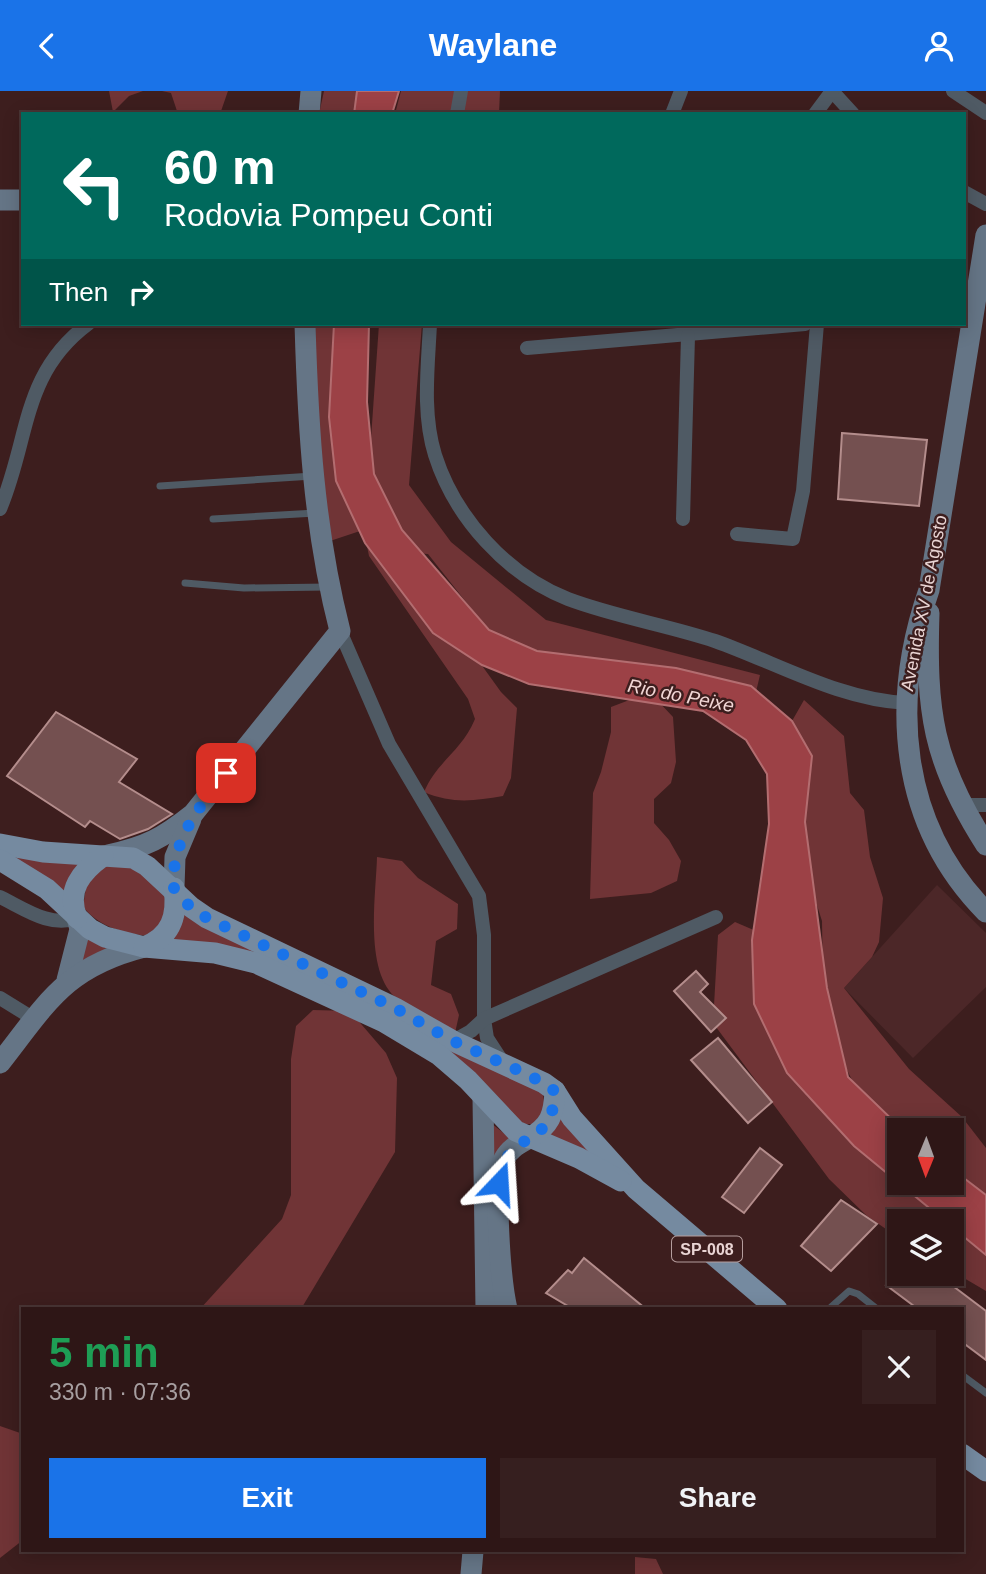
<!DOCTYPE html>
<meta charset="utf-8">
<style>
body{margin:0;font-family:Helvetica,sans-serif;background:#361f1f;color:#f1f3f6;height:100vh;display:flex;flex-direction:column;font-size:26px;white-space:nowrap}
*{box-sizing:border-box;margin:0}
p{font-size:23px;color:#a79fa1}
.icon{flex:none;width:38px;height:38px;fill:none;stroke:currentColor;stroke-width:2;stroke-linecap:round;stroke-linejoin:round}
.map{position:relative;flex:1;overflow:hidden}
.side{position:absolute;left:21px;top:1216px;width:943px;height:245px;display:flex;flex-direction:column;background:#2e1616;border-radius:0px;box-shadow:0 4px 18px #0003,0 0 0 2px #493535}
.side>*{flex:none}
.banner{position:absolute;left:21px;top:21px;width:945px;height:214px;border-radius:0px;box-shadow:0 4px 18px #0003,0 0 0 2px #493535;background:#00695c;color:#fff;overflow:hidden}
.needle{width:46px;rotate:181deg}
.fabs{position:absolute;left:887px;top:1027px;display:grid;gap:14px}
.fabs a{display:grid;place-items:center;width:77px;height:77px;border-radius:0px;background:#2e1616;box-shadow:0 4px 18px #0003,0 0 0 2px #493535;font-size:35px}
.pin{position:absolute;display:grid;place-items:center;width:60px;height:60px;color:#fff;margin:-30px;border-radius:14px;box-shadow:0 4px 10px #0006}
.me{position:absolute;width:77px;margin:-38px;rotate:20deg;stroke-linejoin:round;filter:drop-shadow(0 0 5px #0008)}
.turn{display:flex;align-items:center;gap:24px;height:147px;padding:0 28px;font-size:32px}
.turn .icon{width:91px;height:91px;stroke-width:2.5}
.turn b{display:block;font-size:49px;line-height:60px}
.then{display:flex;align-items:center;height:66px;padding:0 28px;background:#0003;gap:14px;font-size:26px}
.round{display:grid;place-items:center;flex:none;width:74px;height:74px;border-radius:0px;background:#361f1f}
.overview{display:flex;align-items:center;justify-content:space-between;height:119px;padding:0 28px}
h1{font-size:42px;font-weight:600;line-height:52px;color:#1e9e55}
.action{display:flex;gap:14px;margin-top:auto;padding:14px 28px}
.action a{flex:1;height:80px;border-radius:0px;background:#1a73e8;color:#fff;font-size:28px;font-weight:600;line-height:80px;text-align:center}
.action a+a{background:#361f1f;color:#f1f3f6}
header{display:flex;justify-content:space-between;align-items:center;height:91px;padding:0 28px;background:#1a73e8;color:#fff;font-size:32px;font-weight:600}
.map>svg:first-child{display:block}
.built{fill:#4c2728}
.green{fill:#703436}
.water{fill:#9c4146;stroke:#b36d70;stroke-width:2}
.building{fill:#745050;stroke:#b48d8c;stroke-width:2}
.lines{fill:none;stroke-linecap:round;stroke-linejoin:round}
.lane{stroke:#4f5a64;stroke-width:7}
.street{stroke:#4f5a64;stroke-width:14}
.secondary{stroke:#657586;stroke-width:21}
.primary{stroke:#758aa0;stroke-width:21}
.route{stroke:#1a73e8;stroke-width:12;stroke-dasharray:0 21.6}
.labels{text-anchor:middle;stroke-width:5;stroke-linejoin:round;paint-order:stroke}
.shield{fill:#3d1e1e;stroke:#b59d9d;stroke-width:2}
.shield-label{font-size:16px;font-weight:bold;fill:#e9d4d3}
.street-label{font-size:18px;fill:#e9d4d3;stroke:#3d1e1e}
.water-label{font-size:19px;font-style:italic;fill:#f1d6d5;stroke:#3d1e1e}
</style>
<header><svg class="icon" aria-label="back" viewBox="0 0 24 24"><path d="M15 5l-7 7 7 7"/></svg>Waylane<svg class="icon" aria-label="person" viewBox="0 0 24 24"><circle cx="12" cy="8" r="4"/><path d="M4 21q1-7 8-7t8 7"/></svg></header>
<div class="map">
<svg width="986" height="1483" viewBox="0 0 986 1483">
<rect width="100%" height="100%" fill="#3d1e1e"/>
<path class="built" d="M 937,794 L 986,842 L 986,896 L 913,967 L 844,897 Z"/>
<g class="green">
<path d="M 109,0 L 143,0 L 129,5 L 113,21 Z"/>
<path d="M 162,0 L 228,0 L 220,23 L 178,23 L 171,2 Z"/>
<path d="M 324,0 L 370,0 L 365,23 L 319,23 Z"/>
<path d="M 401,0 L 500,0 L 499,23 L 395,23 Z"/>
<path d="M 315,233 L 334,233 L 336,390 L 360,440 L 327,451 L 319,424 Z"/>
<path d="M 379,233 L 422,233 L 409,394 L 451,451 L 546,529 L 760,584 L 755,605 L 681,578 L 537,560 L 489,540 L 428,463 L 413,462 L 368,390 Z"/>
<path d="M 365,445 L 434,508 L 501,601 L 517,617 L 511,687 L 503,705 C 474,710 452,713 424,701 C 438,669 461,661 475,628 L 468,608 L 369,465 Z"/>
<path d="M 632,608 L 657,609 L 673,626 L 676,671 L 671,692 L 654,708 L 654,732 L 669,749 L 681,770 L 677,790 L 651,802 L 590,808 L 593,702 L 601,681 L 611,641 L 611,616 Z"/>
<path d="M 804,609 L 844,645 L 850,702 L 864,719 L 870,766 L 883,807 L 879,851 L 872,866 L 844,897 L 909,978 L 962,1026 L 986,1057 L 986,1200 L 952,1180 L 952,1130 L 900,1130 L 899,1147 L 867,1125 L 829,1088 L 713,932 L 718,844 L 735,831 L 756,840 L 779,928 L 807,1005 L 900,1092 L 952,1092 L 952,1040 L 900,1040 L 861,1007 L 840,965 L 823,896 L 822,830 L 802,767 L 809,660 L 792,630 Z"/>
<path d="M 0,758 L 82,771 L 67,804 Z"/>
<path d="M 377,766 L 402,770 L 418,787 L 458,813 L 457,838 L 436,850 L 431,894 L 451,903 L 459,924 L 455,942 C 436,931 411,921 395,906 C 364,878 376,804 377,766 Z"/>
<path d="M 104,773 L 139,777 L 167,808 L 162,834 L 150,845 C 124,843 100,836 83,816 L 87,790 Z"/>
<path d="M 184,821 L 263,864 L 166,851 Z"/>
<path d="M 84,849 L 90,849 L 111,860 L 76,878 Z"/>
<path d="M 313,919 L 350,920 L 386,962 L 397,987 L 395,1061 L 301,1218 L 200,1218 L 282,1128 L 291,1104 L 291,968 L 296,935 Z"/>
<path d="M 444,955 L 543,1002 L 545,1020 L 533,1033 L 524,1033 L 516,1028 Z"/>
<path d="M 564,1023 L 594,1066 L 548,1045 Z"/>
<path d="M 492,1033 L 510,1047 L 494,1075 Z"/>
<path d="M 0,1335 L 23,1343 L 23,1449 L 0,1467 Z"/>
<path d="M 635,1466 L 656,1468 L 663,1483 L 635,1483 Z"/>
</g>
<g class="water">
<path d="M 357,0 L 399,0 L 392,23 L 354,23 Z"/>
<path d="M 334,233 L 369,233 L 367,311 L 374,383 L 402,439 L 489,539 L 537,560 L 676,577 L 751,595 L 792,630 L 812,665 L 805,731 L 827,897 L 848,986 L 903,1039 L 900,1040 L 900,1092 L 952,1092 L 952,1078 L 986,1104 L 986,1164 L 952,1136 L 952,1130 L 945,1130 L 854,1055 L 787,982 L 754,913 L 752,849 L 769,733 L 767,683 L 746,649 L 703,620 L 529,593 L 482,574 L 433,542 L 365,452 L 336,390 L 329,326 Z"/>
</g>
<g class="building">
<path d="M 842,342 L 927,349 L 919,415 L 838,408 Z"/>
<path d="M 56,621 L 137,668 L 119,691 L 172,723 L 148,738 L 120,748 L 90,730 L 85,736 L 7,685 Z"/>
<path d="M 696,880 L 708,893 L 700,901 L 726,927 L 711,941 L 674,900 Z"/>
<path d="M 718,947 L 772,1011 L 748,1032 L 691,969 Z"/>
<path d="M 760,1057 L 782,1074 L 744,1122 L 722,1106 Z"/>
<path d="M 841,1109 L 877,1133 L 831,1180 L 801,1155 Z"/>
<path d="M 584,1167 L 646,1218 L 573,1218 L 546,1202 L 568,1179 L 572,1182 Z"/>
<path d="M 894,1183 L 937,1183 L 986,1220 L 986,1269 L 962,1251 L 962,1218 L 918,1218 L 886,1194 Z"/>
</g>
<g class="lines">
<g class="lane">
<path d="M 160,395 L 313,385"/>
<path d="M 213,428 L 316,422"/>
<path d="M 185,492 L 244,497 L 328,496"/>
<path d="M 831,1216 L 849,1200 L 858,1203 L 877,1218"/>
<path d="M 962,1284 L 986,1302"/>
</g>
<g class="street">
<path d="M 832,0 L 853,23"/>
<path d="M 953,0 L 986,22"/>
<path d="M 457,23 L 461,0"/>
<path d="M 672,23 L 681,0"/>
<path d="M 815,23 L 832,0"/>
<path d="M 964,101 L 986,113"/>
<path d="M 430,233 C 428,276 422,322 435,364 C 455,427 507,484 568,508 C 616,526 667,534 715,550 C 777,572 840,609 906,612"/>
<path d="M 527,257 L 805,233"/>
<path d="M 0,418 C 30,347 21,283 88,233"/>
<path d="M 683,428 L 688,245"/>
<path d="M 737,443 L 793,448 L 803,400 L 817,233"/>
<path d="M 340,540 L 389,653 L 479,805 L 484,844 L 484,928 L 487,947 L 502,970"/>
<path d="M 962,714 L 986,714"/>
<path d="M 0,806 C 25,818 50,837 77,827"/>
<path d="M 0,907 L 34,928"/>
<path d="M 453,950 L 471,940 L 484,928 L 716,826"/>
</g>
<g class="secondary">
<path d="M 309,23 L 311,0"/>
<path d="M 0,109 L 23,109"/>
<path d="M 986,144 L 929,499 C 890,611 899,733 986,821"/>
<path d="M 929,522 C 926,620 932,670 986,754"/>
<path d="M 108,764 C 146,756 163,747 193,723 L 340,540 C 314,439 308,337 305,233"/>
<path d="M 174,797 L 175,766 L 191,728"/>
<path d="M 67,889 L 80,838 L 77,827"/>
<path d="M 0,972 C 47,912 65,876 144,856"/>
<path d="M 483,1007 L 486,1218"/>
<path d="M 507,1218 C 501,1192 492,1089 504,1068 C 510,1057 519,1053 529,1047"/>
<path d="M 471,1483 L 473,1460"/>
</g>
<g class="primary">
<path d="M 0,753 L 43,761 L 133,767 L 147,775 L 191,816 L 207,827 L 395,917 L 453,950 L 544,992 L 555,1000 L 572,1027 L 636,1098 L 777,1218"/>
<path d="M 0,769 L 47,798 L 90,838 L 105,846 L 144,856 L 215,862 L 256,872 L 384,931 L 439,964 L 468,989 L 516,1040 L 579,1067 L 621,1090"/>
<path d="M 77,827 C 66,799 81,781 103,765"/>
<path d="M 144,856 C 171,846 178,825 174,797"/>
<path d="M 529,1047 C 550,1035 554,1024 555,1000"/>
<path d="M 962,1363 L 986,1380"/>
</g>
</g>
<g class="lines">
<path class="route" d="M 226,682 C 199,716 170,751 174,797 L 191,817 L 207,827 L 395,917 L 453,950 L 531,985 L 555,1000 C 553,1062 506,1034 499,1092"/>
</g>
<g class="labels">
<rect class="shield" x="672" y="1145.5" width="70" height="25" rx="5"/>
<g class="shield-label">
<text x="707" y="1164">SP-008</text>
</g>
<g class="street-label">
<text transform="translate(924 512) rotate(-79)" y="6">Avenida XV de Agosto</text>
</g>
<g class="water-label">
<text transform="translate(681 604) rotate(11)" y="7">Rio do Peixe</text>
</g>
</g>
</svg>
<div class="fabs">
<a><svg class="needle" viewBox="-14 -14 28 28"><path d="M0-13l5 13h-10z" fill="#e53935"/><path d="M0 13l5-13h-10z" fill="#a79fa1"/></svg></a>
<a><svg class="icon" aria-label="layers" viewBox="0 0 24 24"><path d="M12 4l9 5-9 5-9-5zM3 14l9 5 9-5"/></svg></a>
</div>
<div class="pin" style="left:226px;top:682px;background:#d93025"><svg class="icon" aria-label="arrive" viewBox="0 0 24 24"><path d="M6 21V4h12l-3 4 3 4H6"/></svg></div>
<svg class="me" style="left:499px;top:1092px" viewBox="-20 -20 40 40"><path d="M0-17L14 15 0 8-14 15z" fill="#1a73e8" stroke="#fff" stroke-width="4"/></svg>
<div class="banner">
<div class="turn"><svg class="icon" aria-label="left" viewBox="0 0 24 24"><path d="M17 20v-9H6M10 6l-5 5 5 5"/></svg><div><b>60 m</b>Rodovia Pompeu Conti</div></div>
<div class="then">Then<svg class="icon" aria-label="right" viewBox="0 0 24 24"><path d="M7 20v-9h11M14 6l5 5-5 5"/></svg></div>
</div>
<section class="side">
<div class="overview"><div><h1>5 min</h1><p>330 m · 07:36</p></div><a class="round"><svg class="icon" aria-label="close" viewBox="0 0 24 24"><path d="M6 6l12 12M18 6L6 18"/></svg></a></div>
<div class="action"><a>Exit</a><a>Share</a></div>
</section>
</div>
